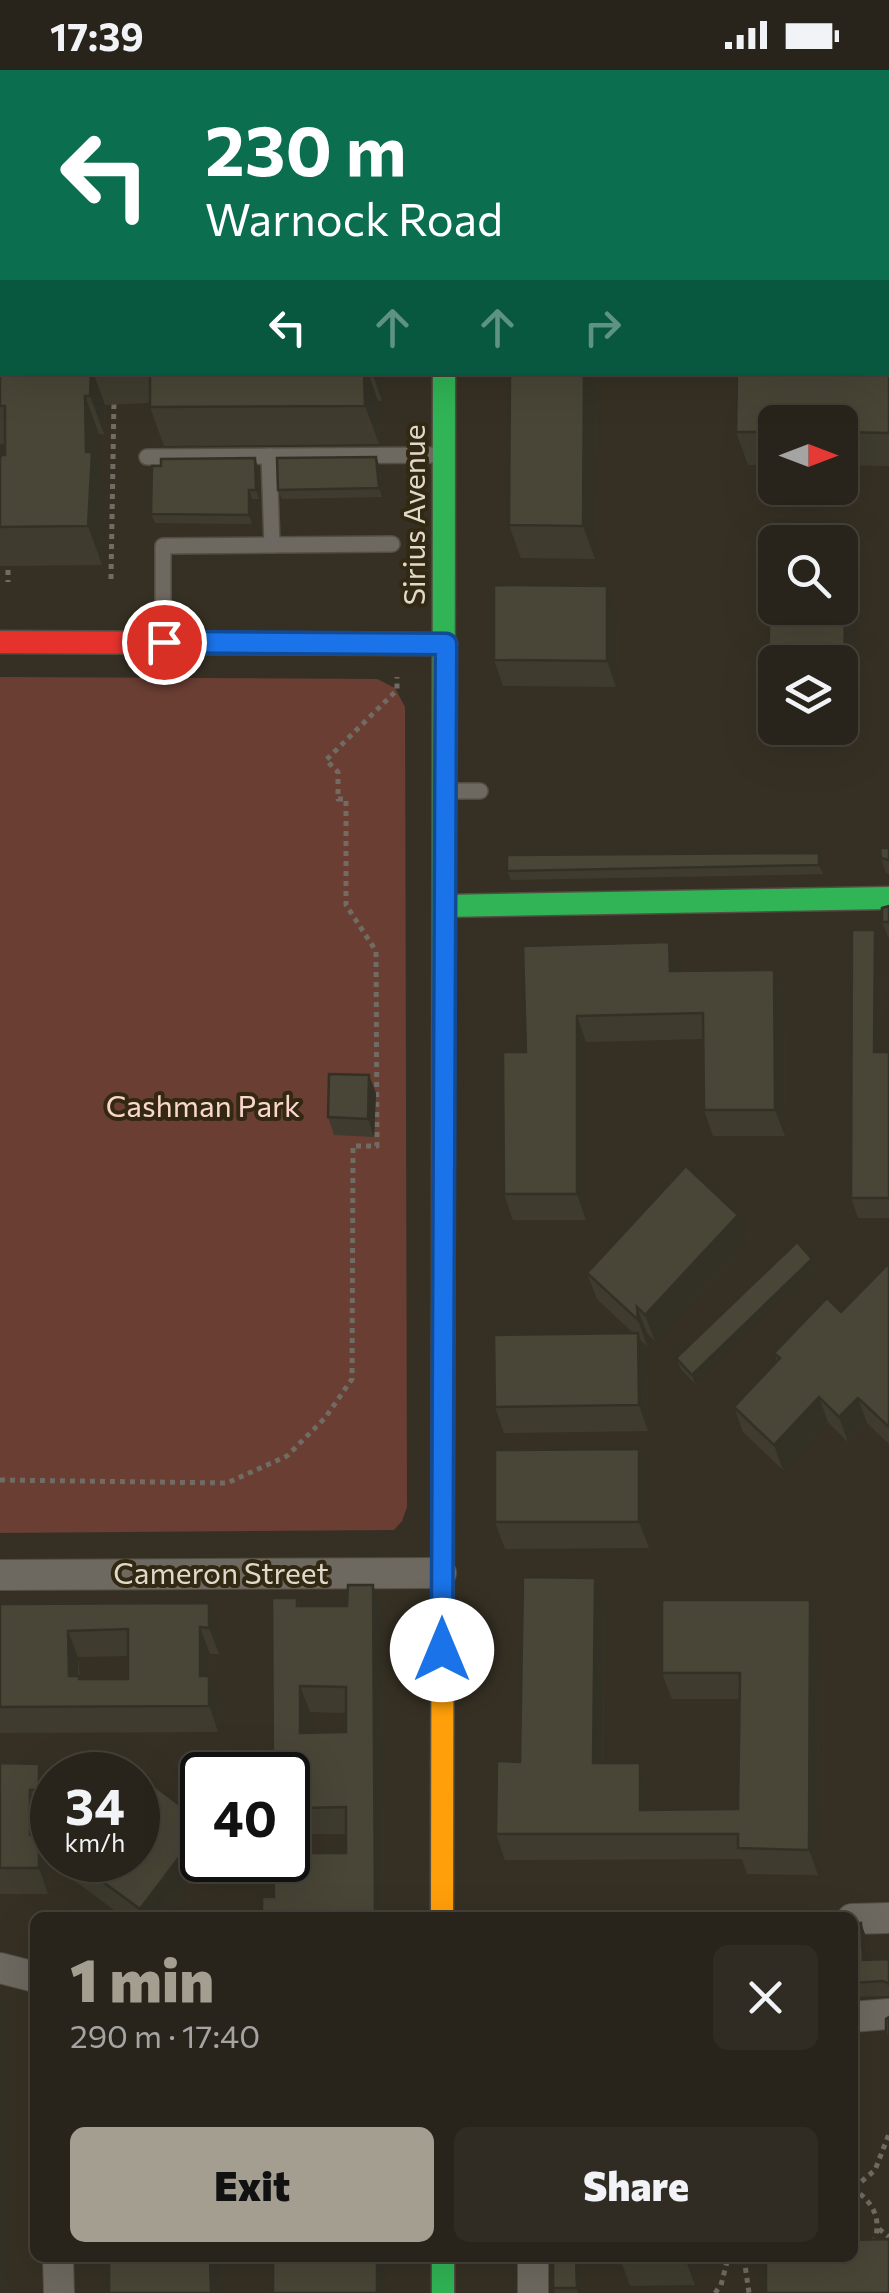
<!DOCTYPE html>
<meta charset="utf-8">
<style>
body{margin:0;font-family:Commissioner,sans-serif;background:#302c24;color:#f1f3f6;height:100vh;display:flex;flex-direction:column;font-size:38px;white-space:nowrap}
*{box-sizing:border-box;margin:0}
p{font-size:32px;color:#a5a4a3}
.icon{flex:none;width:55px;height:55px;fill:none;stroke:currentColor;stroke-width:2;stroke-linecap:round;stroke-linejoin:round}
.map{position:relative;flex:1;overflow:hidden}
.drawer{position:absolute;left:30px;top:1842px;width:828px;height:350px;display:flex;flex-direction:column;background:#28241b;border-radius:15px;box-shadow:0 10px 40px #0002,0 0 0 2px #44413a}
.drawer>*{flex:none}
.hud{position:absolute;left:0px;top:0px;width:890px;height:305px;box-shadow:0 10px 40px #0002,0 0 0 2px #44413a;background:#0b6e4f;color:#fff;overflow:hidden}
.needle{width:65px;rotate:90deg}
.fabs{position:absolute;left:758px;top:335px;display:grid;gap:20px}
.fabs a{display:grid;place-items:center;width:100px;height:100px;border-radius:15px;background:#28241b;box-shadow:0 10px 40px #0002,0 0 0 2px #44413a;font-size:50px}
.speed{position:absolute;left:30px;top:1682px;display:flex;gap:20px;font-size:50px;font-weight:700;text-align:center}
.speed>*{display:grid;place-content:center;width:130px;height:130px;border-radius:50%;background:#28241b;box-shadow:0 10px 40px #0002,0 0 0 2px #44413a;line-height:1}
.speed small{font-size:25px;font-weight:400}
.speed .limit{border:5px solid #111;border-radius:15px;background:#fff;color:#111}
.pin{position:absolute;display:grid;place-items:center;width:85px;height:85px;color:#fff;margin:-42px;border:5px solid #fff;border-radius:50%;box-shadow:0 2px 10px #0007}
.me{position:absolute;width:110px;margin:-55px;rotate:0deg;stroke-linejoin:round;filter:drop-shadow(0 0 8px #0008)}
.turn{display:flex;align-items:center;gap:35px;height:210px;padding:0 40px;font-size:45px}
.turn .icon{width:130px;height:130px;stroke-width:2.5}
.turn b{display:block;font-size:70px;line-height:85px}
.lanes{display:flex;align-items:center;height:95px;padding:0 40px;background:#0003;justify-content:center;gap:50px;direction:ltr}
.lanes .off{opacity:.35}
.round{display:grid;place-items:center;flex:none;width:105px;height:105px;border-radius:15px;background:#302c24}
.summary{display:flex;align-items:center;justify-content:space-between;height:170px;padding:0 40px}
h1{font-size:60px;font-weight:800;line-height:75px;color:#a49e91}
.cta{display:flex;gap:20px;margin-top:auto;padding:20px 40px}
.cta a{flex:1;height:115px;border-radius:15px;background:#a49e91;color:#111;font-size:40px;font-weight:800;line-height:115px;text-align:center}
.cta a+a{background:#302c24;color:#f1f3f6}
.status{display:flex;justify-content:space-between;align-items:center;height:70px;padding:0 50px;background:#28241b;direction:ltr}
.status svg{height:28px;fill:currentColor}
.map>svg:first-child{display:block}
.green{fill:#6a3e33}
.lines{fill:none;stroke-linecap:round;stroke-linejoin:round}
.lane-casing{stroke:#534e43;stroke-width:18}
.street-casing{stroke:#534e43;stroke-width:32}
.fast-casing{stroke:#534e43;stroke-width:25}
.slow-casing{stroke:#534e43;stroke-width:25}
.jam-casing{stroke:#534e43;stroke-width:25}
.path{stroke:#706c63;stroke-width:5;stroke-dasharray:5 5;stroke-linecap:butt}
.lane{stroke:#6d6960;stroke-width:15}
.street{stroke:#6d6960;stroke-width:30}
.fast{stroke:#30b455;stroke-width:22}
.slow{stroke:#ff9f0a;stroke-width:22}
.jam{stroke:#e5322d;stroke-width:22}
.wall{fill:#3f3c2f;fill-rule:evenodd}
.shaded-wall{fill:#333126}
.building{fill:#494637;stroke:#333126;stroke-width:2.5;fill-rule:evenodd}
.route-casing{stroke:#114b97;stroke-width:25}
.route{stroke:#1a73e8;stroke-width:18}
.labels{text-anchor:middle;stroke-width:8;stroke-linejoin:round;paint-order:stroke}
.street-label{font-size:30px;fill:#dfd9cc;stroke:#332913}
.park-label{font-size:30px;fill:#fbd6cd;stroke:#332913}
</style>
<div class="status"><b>17:39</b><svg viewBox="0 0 49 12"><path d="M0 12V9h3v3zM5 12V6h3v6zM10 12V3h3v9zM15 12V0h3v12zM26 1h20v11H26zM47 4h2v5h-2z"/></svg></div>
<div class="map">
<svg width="889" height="2223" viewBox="0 0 889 2223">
<rect width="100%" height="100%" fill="#363024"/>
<path class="green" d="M 0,607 L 377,609 L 395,618 L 405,637 L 407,1437 L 402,1451 L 394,1460 L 0,1463 Z"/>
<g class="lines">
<g class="lane-casing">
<g id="lane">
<path d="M 147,387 L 441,385"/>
<path d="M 272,475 L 392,474"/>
<path d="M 163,570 L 163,476 L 272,475 L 269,386"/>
<path d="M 445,721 L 480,721"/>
</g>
</g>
<g class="street-casing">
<g id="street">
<path d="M 0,1505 L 441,1503"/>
<path d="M 852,1849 L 889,1848"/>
<path d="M 0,1898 L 35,1907"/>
<path d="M 852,1947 L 889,1944"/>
<path d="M 58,2188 L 59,2223"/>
<path d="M 533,2223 L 533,2188"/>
</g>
</g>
<g class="fast-casing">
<g id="fast">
<path d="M 441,0 L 441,2"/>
<path d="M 444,836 L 889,828"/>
<path d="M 443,1269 L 444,302"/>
<path d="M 443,2188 L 443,2223"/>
</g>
</g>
<g class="slow-casing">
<path id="slow" d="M 442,1848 L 443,1269"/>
</g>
<g class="jam-casing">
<path id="jam" d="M 0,572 L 446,574"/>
</g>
<g class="path">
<path d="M 0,95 L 2,100"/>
<path d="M 0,139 L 2,139"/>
<path d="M 0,243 L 2,243"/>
<path d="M 8,490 L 8,512"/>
<path d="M 111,509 L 114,330"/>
<path d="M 0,1410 L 227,1413 L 287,1386 L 325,1348 L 352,1309 L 353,1076 L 377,1076 L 376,881 L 346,835 L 346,729 L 338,729 L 338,702 L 326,690 L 397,620 L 397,607"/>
<path d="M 852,2118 C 874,2132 883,2151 873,2174"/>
<path d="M 854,2118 L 875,2100 L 889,2064"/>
<path d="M 879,2159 L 889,2167"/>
<path d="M 744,2188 L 749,2223"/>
<path d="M 715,2223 L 721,2215 L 728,2188"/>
</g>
<use href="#lane" class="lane"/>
<use href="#street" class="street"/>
<use href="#fast" class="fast"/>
<use href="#slow" class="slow"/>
<use href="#jam" class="jam"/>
</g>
<g class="wall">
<path d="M 0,0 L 212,0 L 212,2 L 2,2 L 2,53 L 0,53 Z"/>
<path d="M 889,0 L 889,48 L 888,48 L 888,2 Z"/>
<path d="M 0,256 L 2,302 L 244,302 L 244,305 L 285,305 L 285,302 L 382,302 L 382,331 L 378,331 L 379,374 L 164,376 L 150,337 L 150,333 L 105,335 L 104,364 L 99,364 L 99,404 L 106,421 L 102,495 L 0,496 L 0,389 L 5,385 L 5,374 L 0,374 Z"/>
<path d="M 889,290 L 889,396 L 840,395 L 840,352 L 775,352 L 775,395 L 748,395 L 736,362 Z"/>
<path d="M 597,326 L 595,489 L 521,488 L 509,455 Z"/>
<path d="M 255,388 L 258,398 L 259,429 L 252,429 L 252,454 L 155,453 L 151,444 Z"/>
<path d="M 380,397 L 382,427 L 282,429 L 278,420 Z"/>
<path d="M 771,452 L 846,453 L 858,486 L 856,650 L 840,649 L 840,592 L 775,592 L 775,633 L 768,615 ZM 775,472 L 840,472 L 840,538 L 775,538 Z"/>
<path d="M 607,516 L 617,542 L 616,617 L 503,616 L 494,590 Z"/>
<path d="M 889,778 L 889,804 L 886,803 L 881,788 Z"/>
<path d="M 819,783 L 823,792 L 823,804 L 511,810 L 507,801 Z"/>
<path d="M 889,836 L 889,867 L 888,867 L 882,852 Z"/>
<path d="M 875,860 L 882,880 L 881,982 L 889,982 L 889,1148 L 858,1148 L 851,1128 Z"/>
<path d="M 523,876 L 678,898 L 678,901 L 774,900 L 784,926 L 785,1066 L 713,1066 L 704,1040 L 703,969 L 586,972 L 586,1150 L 513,1150 L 504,1124 L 526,982 Z"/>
<path d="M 376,1023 L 374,1067 L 334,1065 L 328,1047 Z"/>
<path d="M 738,1145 L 748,1171 L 655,1271 L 647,1263 L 647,1276 L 640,1270 L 647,1289 L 648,1361 L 504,1363 L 495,1337 L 633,1263 L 597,1229 L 587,1203 Z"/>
<path d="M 812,1189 L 816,1198 L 695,1314 L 680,1298 L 676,1288 Z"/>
<path d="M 889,1193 L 889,1374 L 867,1353 L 848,1372 L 828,1352 L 783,1400 L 743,1362 L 734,1337 L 777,1291 L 774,1283 L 841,1242 Z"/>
<path d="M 649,1406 L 649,1478 L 505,1479 L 495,1452 Z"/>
<path d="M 297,1528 L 300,1536 L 382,1541 L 384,1848 L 274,1827 ZM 310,1642 L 346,1643 L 346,1662 L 310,1663 ZM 310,1764 L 346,1764 L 346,1783 L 310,1783 Z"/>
<path d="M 209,1533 L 219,1559 L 219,1584 L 210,1584 L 209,1606 L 219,1632 L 218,1662 L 0,1663 L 0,1534 ZM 128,1586 L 128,1609 L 80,1609 L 78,1587 Z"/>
<path d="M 605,1533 L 603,1693 L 640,1693 L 650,1719 L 649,1740 L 738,1739 L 740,1629 L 672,1629 L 662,1603 L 819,1556 L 818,1805 L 747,1804 L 742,1789 L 505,1790 L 496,1764 L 520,1692 Z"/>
<path d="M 0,1693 L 49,1720 L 48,1746 L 40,1746 L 40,1765 L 52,1765 L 52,1790 L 138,1790 L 138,1705 L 202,1790 L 219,1790 L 204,1810 L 195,1804 L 163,1848 L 125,1848 L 49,1792 L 40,1766 L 49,1792 L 48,1824 L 0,1824 Z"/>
<path d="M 861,1853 L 866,1867 L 867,1890 L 889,1889 L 889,1926 L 852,1927 L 852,1854 Z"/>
<path d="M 852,2001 L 858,2017 L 859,2081 L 852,2081 Z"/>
<path d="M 553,2188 L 580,2223 L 555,2223 L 553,2218 Z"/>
<path d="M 620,2188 L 695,2188 L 695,2215 L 630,2216 Z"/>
</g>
<g class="shaded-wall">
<rect x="199" y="0" width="13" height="2"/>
<rect x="362" y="0" width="14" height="2"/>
<path d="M 91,302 L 93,302 L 105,335 L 104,364 L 90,326 Z"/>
<path d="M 364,302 L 368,302 L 378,331 L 379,374 L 365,336 Z"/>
<path d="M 372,302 L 382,302 L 382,331 Z"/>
<path d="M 584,302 L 588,302 L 597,326 L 595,489 L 583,456 Z"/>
<path d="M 85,326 L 99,364 L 99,404 L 106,421 L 102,495 L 88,456 Z"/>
<path d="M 376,387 L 380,397 L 382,427 L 379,418 Z"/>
<path d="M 255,388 L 258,398 L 259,429 L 256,420 Z"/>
<path d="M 249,420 L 252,429 L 252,454 L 249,445 Z"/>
<path d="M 846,453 L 858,486 L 856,650 L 844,617 Z"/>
<path d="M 607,516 L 617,542 L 616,617 L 607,591 Z"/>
<path d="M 819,783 L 823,792 L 823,804 L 819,795 Z"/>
<path d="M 875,860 L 882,880 L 881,1002 L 874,982 Z"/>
<path d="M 669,872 L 678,898 L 679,927 L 670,901 Z"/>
<path d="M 774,900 L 784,926 L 785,1066 L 775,1040 Z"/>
<path d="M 577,946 L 586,972 L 586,1150 L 577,1124 Z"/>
<path d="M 369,1005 L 376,1023 L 374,1067 L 368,1049 Z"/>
<path d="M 738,1145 L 748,1171 L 655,1271 L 645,1245 Z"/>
<path d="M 812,1189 L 816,1198 L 695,1314 L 692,1305 Z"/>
<path d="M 637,1237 L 647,1263 L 647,1276 L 638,1250 Z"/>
<path d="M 638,1263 L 647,1289 L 648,1361 L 639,1335 Z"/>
<path d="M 819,1327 L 828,1352 L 783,1400 L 774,1375 Z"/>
<path d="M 858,1328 L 867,1353 L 848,1372 L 839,1347 Z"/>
<path d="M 639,1379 L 649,1406 L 649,1478 L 639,1452 Z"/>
<path d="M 595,1508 L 605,1533 L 602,1718 L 593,1693 Z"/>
<path d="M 373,1515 L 382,1541 L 384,1848 L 375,1848 Z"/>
<path d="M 810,1530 L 819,1556 L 818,1805 L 809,1780 Z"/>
<path d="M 209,1533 L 219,1559 L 219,1584 L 209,1558 Z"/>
<path d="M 200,1557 L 210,1584 L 209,1606 L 219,1632 L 218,1662 L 200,1606 Z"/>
<path d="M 68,1561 L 78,1587 L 78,1632 L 69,1606 Z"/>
<path d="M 300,1616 L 310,1642 L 310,1689 L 300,1663 Z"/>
<path d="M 640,1693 L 650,1719 L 649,1766 L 640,1740 Z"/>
<path d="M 39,1694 L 49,1720 L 48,1746 L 39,1720 Z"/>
<path d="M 30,1720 L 40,1746 L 40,1767 L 49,1792 L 48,1824 L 39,1798 L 30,1765 Z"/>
<path d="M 301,1738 L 310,1764 L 310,1809 L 301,1783 Z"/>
<path d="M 202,1774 L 202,1790 L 219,1790 L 204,1810 L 194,1784 Z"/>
<path d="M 186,1778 L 195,1804 L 163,1848 L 143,1848 L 140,1839 Z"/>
<path d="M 861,1853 L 866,1867 L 868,1904 L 863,1890 Z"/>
<path d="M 0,1917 L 6,1933 L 7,2223 L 0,2223 Z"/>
<path d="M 852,2001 L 858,2017 L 859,2081 L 852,2063 Z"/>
<path d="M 210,2188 L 220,2188 L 220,2223 L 211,2223 Z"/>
<rect x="377" y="2188" width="9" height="35"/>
<path d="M 576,2188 L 579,2188 L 580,2223 L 578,2223 L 577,2218 Z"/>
<path d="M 685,2188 L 695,2188 L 695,2215 Z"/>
</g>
<g class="building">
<path d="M 0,0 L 199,0 L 199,2 L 2,2 L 2,14 L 0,14 Z"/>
<rect x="267" y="0" width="95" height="2"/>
<rect x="505" y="0" width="77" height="2"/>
<path d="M 830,0 L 889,0 L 889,22 L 888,22 L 888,2 L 830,2 Z"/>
<path d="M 0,256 L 2,256 L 2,302 L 91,302 L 90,326 L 85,326 L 86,382 L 92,382 L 88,456 L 0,457 L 0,389 L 1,385 L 5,385 L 5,336 L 0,336 Z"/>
<path d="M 888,290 L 889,290 L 889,363 L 840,362 L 840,352 L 775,352 L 775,362 L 736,362 L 737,302 L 888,302 Z"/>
<path d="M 150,302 L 230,302 L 230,305 L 285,305 L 285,302 L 364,302 L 365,336 L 150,337 Z"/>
<path d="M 510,302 L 584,302 L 583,456 L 509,455 Z"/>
<path d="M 376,387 L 379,418 L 278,420 L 277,388 Z"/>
<path d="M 255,388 L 256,420 L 249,420 L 249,445 L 151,444 L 152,396 L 161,396 L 161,389 Z"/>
<path d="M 771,452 L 846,453 L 844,617 L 840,616 L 840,592 L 775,592 L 775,615 L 768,615 ZM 775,472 L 840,472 L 840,538 L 775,538 Z"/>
<path d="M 494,515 L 607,516 L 607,591 L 494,590 Z"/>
<path d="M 880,778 L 889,778 L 889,790 L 881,788 Z"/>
<path d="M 819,783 L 819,795 L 507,801 L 507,785 Z"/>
<path d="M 889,836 L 889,852 L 882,852 L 882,838 Z"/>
<path d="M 852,860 L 875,860 L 874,982 L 889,982 L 889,1128 L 851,1128 Z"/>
<path d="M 669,872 L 670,901 L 774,900 L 775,1040 L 704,1040 L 703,943 L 577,946 L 577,1124 L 504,1124 L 503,982 L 526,982 L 523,876 Z"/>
<path d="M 329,1004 L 369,1005 L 368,1049 L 328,1047 Z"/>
<path d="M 686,1096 L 738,1145 L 645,1245 L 637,1237 L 638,1250 L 587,1203 Z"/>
<path d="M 797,1172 L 812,1189 L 692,1305 L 676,1288 Z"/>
<path d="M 889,1193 L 889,1357 L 858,1328 L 839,1347 L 819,1327 L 774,1375 L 734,1337 L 780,1288 L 774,1283 L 827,1228 L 841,1242 Z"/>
<path d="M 638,1263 L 639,1335 L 495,1337 L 494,1265 Z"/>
<path d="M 639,1379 L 639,1452 L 495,1452 L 495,1380 Z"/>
<path d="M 523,1507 L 595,1508 L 593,1693 L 640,1693 L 640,1740 L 738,1739 L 740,1603 L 662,1603 L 662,1530 L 810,1530 L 809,1780 L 738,1778 L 738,1764 L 496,1764 L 497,1691 L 520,1692 Z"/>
<path d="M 348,1515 L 373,1515 L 375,1848 L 262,1848 L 262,1827 L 274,1827 L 273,1790 L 288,1790 L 288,1705 L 273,1705 L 272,1528 L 297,1528 L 297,1536 L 347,1536 ZM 300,1616 L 346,1617 L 346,1662 L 300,1663 ZM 346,1737 L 346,1783 L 301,1783 L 301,1738 Z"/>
<path d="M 209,1533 L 209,1558 L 200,1557 L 200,1606 L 209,1606 L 209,1636 L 0,1637 L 0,1534 ZM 128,1559 L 128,1609 L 79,1609 L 79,1606 L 69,1606 L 68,1561 Z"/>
<path d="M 0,1693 L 39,1694 L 39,1720 L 30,1720 L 30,1765 L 39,1765 L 39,1798 L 0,1798 Z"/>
<path d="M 135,1701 L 202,1752 L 202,1774 L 194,1784 L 186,1778 L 140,1839 L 73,1790 L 138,1790 L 138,1705 L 132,1705 Z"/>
<path d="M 40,1765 L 52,1765 L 52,1775 Z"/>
<path d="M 861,1853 L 863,1890 L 889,1889 L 889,1914 L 883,1911 L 852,1913 L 852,1854 Z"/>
<path d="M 889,1947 L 889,1966 L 886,1966 L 886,1949 Z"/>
<path d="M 889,2169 L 889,2223 L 766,2223 L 766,2188 L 852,2188 L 852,2170 Z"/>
<path d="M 109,2188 L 210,2188 L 211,2223 L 109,2223 Z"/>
<rect x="273" y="2188" width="104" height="35"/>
<path d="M 553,2188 L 576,2188 L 577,2218 L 553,2218 Z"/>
</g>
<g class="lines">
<g class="route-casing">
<path id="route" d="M 164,572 L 446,574 L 442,1580"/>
</g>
<use href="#route" class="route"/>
</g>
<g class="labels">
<g class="street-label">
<text transform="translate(415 445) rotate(-90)" y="10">Sirius Avenue</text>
<text x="221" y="1514">Cameron Street</text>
</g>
<g class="park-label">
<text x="203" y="1047">Cashman Park</text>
</g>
</g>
</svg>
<div class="fabs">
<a><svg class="needle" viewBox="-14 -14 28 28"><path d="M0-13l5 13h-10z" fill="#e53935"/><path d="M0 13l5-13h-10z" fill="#a5a4a3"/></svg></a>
<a><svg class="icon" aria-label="search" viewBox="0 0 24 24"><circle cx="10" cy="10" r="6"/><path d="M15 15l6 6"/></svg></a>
<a><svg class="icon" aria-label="layers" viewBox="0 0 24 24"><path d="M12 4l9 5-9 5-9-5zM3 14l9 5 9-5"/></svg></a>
</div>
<div class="speed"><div>34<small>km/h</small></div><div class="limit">40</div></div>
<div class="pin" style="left:164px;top:572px;background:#d93025"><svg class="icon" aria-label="arrive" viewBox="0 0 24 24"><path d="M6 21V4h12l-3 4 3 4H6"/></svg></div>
<svg class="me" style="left:442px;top:1580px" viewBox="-20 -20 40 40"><circle r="19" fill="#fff"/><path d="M0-13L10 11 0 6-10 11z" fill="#1a73e8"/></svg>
<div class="hud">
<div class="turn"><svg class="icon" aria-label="left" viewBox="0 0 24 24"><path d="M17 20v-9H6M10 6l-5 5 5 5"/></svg><div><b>230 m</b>Warnock Road</div></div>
<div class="lanes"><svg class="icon" aria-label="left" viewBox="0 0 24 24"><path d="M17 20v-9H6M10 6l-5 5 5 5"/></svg><svg class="icon off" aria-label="ahead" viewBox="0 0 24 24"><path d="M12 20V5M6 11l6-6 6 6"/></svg><svg class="icon off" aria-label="ahead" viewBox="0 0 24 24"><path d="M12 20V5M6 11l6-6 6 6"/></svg><svg class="icon off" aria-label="right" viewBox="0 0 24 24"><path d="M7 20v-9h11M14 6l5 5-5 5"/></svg></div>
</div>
<section class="drawer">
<div class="summary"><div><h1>1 min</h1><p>290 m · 17:40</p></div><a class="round"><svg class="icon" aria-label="close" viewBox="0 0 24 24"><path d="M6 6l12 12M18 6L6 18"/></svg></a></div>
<div class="cta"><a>Exit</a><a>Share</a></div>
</section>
</div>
